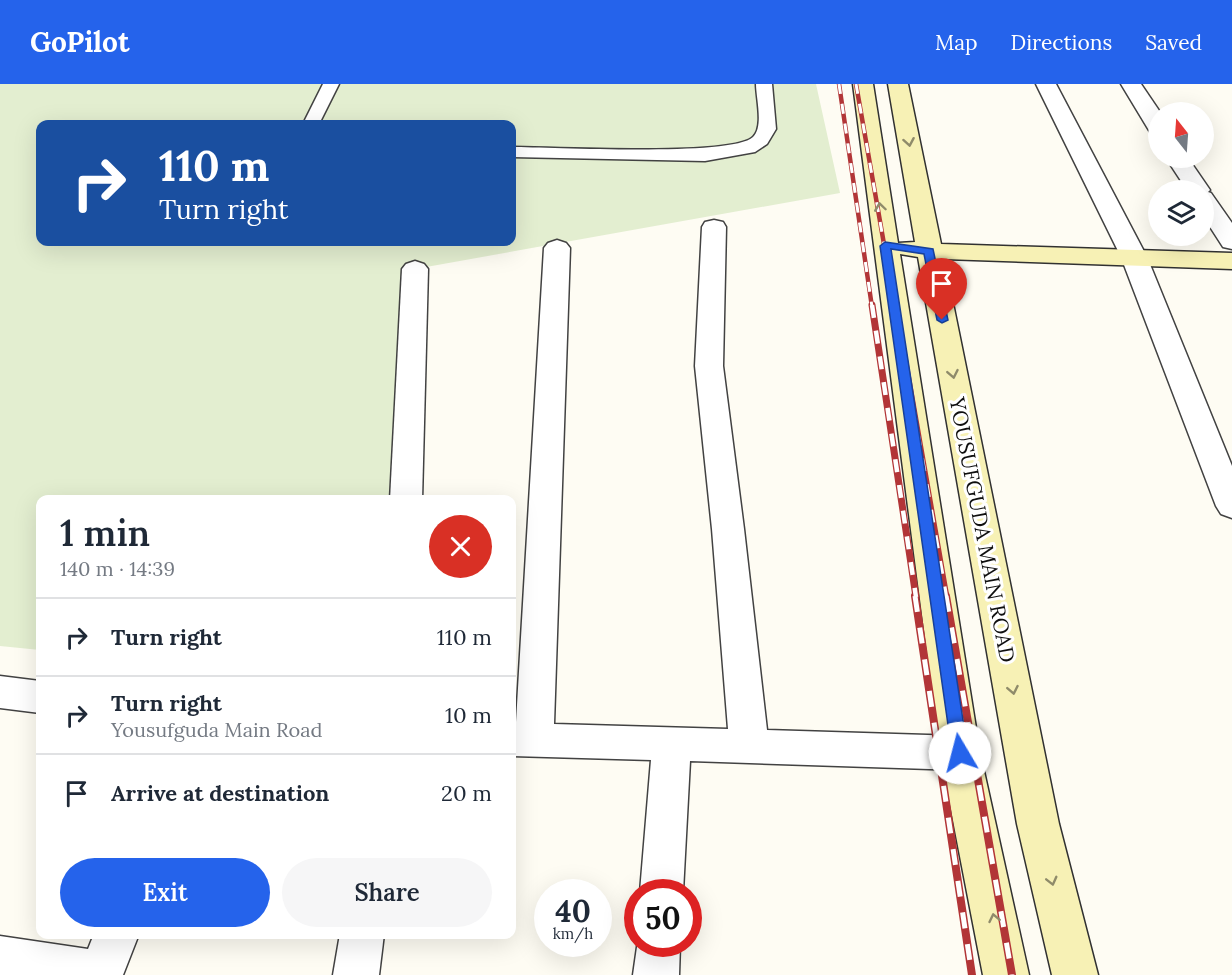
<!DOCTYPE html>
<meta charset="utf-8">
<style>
body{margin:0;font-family:Lora,serif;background:#f6f6f7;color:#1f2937;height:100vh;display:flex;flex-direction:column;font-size:22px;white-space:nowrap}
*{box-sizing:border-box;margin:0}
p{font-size:20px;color:#747a83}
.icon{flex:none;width:33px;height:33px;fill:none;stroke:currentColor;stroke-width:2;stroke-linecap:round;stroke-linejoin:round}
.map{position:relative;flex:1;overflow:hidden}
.side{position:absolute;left:36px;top:411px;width:480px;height:444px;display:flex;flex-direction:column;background:#fff;border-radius:12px;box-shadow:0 6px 24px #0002}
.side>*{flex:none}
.banner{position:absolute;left:36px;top:36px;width:480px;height:126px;border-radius:12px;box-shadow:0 6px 24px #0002;background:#1a4fa0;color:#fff;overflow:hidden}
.needle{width:39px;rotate:343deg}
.controls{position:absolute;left:1148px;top:18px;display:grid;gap:12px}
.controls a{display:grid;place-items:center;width:66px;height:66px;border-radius:50%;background:#fff;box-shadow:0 6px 24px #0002;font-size:30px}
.speed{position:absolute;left:534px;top:795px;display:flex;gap:12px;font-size:30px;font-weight:700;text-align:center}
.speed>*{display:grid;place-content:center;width:78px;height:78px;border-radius:50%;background:#fff;box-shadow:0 6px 24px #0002;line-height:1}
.speed small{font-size:15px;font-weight:400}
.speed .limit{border:9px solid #d22;background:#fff;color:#111}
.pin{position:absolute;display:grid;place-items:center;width:51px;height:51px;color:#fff;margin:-62px -26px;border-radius:50% 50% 50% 0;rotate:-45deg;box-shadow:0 0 6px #0007}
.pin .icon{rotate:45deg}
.me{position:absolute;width:66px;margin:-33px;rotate:352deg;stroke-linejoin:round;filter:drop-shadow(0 0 4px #0008)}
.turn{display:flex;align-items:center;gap:21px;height:126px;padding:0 24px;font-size:27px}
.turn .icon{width:78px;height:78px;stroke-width:2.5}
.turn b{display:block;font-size:42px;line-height:51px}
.round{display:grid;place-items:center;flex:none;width:63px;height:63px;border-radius:32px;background:#f6f6f7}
.headline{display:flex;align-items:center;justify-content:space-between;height:102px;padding:0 24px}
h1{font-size:36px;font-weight:600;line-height:45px}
.action{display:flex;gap:12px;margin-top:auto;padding:12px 24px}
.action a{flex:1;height:69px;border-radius:36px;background:#2563eb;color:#fff;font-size:24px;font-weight:600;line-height:69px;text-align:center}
.action a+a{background:#f6f6f7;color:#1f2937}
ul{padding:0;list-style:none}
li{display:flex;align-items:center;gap:18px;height:78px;padding:0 24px;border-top:2px solid #e0e1e3}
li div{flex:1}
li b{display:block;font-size:22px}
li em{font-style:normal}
header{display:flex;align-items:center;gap:36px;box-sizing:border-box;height:84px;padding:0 30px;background:#2563eb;color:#fff}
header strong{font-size:28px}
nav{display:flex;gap:33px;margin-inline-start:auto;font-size:21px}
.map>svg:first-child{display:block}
.pitch{fill:#e3eed0;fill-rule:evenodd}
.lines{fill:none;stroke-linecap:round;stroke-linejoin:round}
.lane-casing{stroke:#424242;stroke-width:3}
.street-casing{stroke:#424242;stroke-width:3}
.secondary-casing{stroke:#313131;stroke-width:3}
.lane{fill:#fff;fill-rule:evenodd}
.street{fill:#fff;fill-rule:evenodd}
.secondary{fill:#f7f1b5;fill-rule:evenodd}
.rail-far2-casing{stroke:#b23537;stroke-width:4.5}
.rail-far1-casing{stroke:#b23537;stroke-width:7}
.rail-casing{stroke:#b23537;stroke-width:8}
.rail-far2{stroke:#fff;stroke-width:3;stroke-dasharray:10;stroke-linecap:butt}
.rail-far1{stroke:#fff;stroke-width:4.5;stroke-dasharray:13;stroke-linecap:butt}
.rail{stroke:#fff;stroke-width:5;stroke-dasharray:16;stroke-linecap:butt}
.oneway{stroke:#8f8b6a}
.route{fill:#2563eb;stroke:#184099;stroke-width:1.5}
.labels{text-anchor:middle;stroke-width:6;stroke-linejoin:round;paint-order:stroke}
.street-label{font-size:21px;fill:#0f0f0f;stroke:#fff}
</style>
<header>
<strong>GoPilot</strong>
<nav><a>Map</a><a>Directions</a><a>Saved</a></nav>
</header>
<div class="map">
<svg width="1232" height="891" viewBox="0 0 1232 891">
<rect width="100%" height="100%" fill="#fefcf3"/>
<path class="pitch" d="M 0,0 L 816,0 L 840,109 L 415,185 L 393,415 L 40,416 L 40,566 L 0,562 ZM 40,40 L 512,40 L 512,158 L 40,158 Z"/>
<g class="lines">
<g class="lane-casing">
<g id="lane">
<path d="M 323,0 L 339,0 L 319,40 L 303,40 Z"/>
<path d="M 756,0 L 772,0 L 776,45 L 767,60 L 755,68 L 705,77 L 512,73 L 512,63 C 550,63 732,73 753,53 C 764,43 756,14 756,0 Z"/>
</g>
</g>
<g class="street-casing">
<g id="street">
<path d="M 1036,0 L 1056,0 L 1147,173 L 1232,382 L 1232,434 L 1221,430 L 1216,422 L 1121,173 Z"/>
<path d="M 1121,0 L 1141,0 L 1160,28 L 1158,50 L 1150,48 Z"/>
<path d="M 1166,74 L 1188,74 L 1210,106 L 1208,108 L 1211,109 L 1232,139 L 1232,165 L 1223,163 L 1203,132 L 1203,106 L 1187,106 Z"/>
<path d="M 714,136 L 723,138 L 726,143 L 723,282 L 744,445 L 767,646 L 960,652 L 974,657 L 980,669 L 974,681 L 960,686 L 690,677 L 683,808 L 640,808 L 651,676 L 512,672 L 512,638 L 516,638 L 544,164 L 548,159 L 557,156 L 566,159 L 570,164 L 554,640 L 728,645 L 712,445 L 695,282 L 702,143 L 705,138 Z"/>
<path d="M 415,177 L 424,180 L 428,185 L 422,416 L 390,416 L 402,185 L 406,180 Z"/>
<path d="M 0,592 L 40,597 L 40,629 L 0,624 Z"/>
<path d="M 94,850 L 139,850 L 123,891 L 0,891 L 0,852 L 88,865 Z"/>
<path d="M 340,850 L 384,850 L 379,891 L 333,891 Z"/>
<path d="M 638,856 L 638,860 L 680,860 L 679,891 L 633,891 Z"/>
</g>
</g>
<g class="secondary-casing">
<path id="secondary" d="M 853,0 L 873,0 L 898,159 L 915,158 L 888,0 L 908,0 L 941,160 L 1232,169 L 1232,185 L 944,175 L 1059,740 L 1098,891 L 1052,891 L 1017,740 L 918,173 L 900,170 L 980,669 L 1029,891 L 983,891 L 940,669 Z"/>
</g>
<use href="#lane" class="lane"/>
<use href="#street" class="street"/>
<use href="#secondary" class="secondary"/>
<g class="rail-far2-casing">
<g id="rail-far2">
<path d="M 839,0 L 872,223"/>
<path d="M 856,0 L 895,223"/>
</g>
</g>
<g class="rail-far1-casing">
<g id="rail-far1">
<path d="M 872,221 L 916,513"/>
<path d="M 895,221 L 946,513"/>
</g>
</g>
<g class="rail-casing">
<g id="rail">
<path d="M 915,512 L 972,891"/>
<path d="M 946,512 L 1012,891"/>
</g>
</g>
<use href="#rail-far2" class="rail-far2"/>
<use href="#rail-far1" class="rail-far1"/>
<use href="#rail" class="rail"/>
</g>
<defs><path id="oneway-chevron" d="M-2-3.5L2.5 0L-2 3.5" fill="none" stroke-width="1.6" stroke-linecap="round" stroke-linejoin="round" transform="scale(1.5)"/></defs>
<g class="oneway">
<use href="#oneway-chevron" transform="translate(909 58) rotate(80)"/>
<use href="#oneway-chevron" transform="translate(880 123) rotate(-98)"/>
<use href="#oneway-chevron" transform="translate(953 290) rotate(79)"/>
<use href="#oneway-chevron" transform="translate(1013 606) rotate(79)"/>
<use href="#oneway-chevron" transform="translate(1052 797) rotate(76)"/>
<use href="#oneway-chevron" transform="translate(994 834) rotate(-102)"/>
</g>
<path class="route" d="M 885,158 L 933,165 L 948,236 L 942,239 L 937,236 L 924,170 L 891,165 L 968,669 L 966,674 L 960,676 L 954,674 L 952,669 L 880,162 Z"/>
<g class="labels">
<g class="street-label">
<text transform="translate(982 446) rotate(79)" y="7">YOUSUFGUDA MAIN ROAD</text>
</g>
</g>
</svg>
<div class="controls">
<a><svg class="needle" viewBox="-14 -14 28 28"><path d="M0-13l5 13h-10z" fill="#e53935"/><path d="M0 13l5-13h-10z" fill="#747a83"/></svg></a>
<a><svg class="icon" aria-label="layers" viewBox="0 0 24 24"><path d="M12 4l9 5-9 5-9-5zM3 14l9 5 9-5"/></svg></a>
</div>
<div class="speed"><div>40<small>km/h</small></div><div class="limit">50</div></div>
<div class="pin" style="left:942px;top:236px;background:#d93025"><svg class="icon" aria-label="arrive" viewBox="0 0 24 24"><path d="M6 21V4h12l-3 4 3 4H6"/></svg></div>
<svg class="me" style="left:960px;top:669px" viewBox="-20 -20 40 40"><circle r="19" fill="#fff"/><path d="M0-13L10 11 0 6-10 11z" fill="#2563eb"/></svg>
<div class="banner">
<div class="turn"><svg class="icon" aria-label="right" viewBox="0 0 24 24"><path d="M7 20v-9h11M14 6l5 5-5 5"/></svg><div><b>110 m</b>Turn right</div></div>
</div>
<section class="side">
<div class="headline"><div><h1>1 min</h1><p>140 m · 14:39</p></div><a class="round" style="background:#d93025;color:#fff"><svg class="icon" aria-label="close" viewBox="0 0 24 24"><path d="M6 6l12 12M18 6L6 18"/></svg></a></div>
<ul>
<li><svg class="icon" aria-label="right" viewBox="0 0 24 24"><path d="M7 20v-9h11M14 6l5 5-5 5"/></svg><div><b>Turn right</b></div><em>110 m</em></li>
<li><svg class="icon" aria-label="right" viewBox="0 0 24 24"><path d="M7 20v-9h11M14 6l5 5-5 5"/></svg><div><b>Turn right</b><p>Yousufguda Main Road</p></div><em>10 m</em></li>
<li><svg class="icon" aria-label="arrive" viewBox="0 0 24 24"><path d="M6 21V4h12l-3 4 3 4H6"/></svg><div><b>Arrive at destination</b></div><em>20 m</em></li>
</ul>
<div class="action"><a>Exit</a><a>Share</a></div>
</section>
</div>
